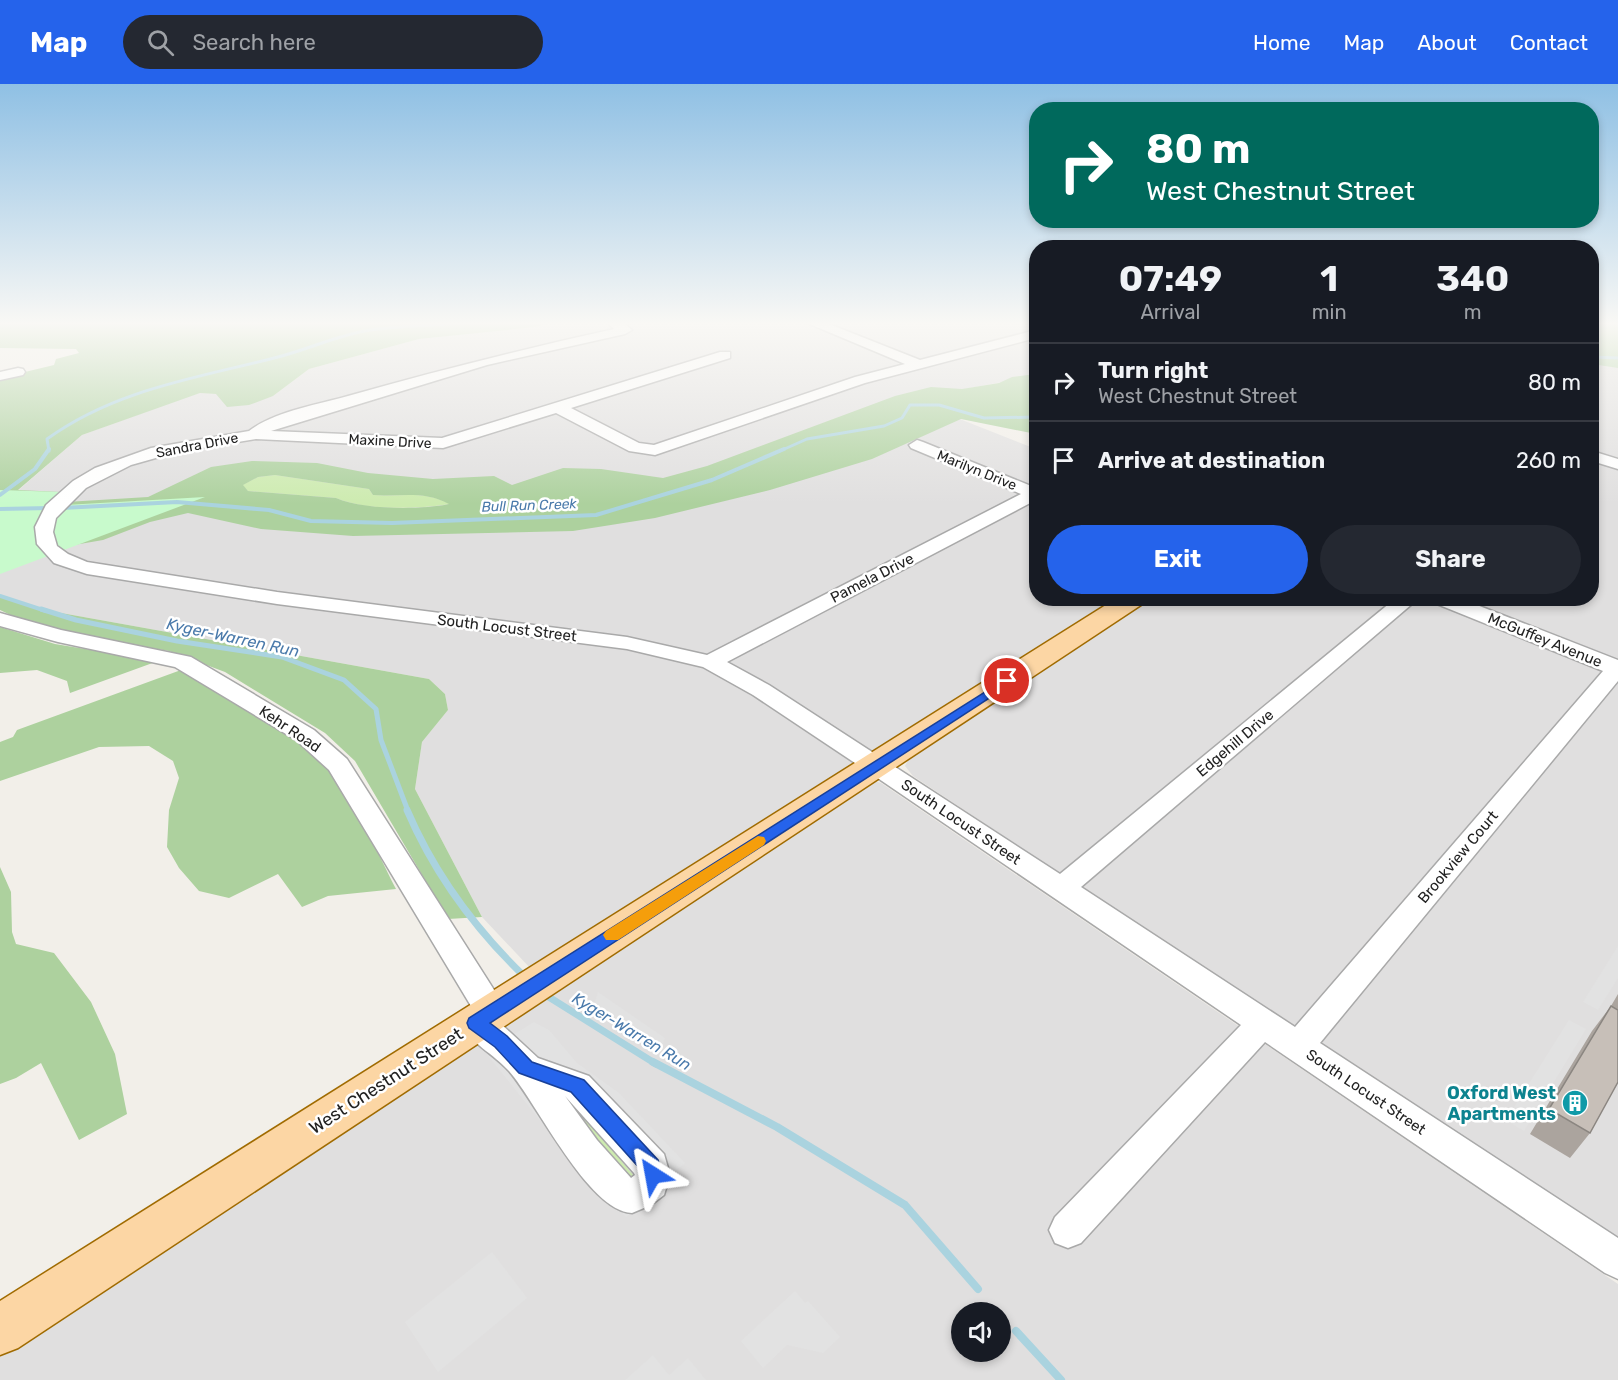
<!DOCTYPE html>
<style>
body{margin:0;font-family:Rubik,sans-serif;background:#242831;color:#f1f3f6;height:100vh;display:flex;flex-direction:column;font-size:22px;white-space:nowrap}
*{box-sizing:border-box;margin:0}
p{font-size:20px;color:#9ea1a6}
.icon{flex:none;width:33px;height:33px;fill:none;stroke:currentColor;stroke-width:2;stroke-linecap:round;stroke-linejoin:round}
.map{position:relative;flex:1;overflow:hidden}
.details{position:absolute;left:1029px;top:156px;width:570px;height:366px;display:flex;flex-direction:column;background:#171b24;border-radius:24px;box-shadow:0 3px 9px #0003}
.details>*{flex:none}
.hud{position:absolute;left:1029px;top:18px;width:570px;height:126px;border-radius:24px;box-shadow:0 3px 9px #0003;background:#00695c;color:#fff;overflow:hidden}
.fabs{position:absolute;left:951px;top:1218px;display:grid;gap:12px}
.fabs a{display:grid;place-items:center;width:60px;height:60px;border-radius:50%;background:#171b24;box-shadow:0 3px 9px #0003;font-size:30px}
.pin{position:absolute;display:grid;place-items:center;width:51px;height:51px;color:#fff;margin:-26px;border:3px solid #fff;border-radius:50%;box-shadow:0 2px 6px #0007}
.me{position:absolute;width:66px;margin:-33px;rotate:326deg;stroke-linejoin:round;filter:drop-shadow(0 0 4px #0008)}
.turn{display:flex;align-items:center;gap:21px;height:126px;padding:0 18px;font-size:27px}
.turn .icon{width:78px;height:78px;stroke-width:2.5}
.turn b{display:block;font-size:42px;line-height:51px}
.eta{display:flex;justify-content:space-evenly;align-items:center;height:102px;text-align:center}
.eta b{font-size:36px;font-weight:700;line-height:42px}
.action{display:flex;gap:12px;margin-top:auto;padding:12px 18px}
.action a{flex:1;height:69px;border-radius:36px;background:#2563eb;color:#fff;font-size:24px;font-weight:700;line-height:69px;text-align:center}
.action a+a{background:#242831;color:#f1f3f6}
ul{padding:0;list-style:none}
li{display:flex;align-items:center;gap:18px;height:78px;padding:0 18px;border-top:2px solid #363941}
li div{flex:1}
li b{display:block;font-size:22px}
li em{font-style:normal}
header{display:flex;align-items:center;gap:36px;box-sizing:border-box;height:84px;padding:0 30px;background:#2563eb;color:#fff}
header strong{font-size:28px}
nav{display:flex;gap:33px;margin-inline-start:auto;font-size:21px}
.search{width:420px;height:54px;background:#242831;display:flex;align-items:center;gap:15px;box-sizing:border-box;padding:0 21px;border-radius:33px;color:#9ea1a6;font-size:22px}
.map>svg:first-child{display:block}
.residential{fill:#e0dfdf;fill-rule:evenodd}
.grass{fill:#cdebb0}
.forest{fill:#add19e;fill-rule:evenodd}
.park{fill:#c8facc}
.parking{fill:#e2e2e2;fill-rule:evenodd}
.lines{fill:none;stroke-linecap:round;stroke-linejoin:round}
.stream-far4{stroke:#aad3df;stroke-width:3}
.stream-far3{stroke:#aad3df;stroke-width:4}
.stream-far2{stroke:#aad3df;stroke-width:5}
.stream-far1{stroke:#aad3df;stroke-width:7}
.stream{stroke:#aad3df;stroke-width:8}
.minor-casing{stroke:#a9a9a9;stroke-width:3}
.major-casing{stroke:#a06b00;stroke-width:3}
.minor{fill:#fff;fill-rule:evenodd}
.major{fill:#fcd6a4;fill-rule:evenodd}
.wall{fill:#aba49e}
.building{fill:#c7bfb8;stroke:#8b8681;stroke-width:1.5}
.route{fill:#2563eb;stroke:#184099;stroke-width:1.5}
.slow{fill:#f59e0b}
.labels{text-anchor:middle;stroke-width:5;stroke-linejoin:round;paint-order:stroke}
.far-street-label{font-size:14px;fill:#222;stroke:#fff}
.far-water-label{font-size:14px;font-style:italic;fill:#4a7aab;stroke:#fff}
.street-label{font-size:15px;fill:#222;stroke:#fff}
.water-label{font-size:16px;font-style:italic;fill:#4a7aab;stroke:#fff}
.near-street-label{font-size:18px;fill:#222;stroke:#fff}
.near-culture-label{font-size:18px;font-weight:bold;fill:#0d838f;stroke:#fff;text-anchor:end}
</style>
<header>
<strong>Map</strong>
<div class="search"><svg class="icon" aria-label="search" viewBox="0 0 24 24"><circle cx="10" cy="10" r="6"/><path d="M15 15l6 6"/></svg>Search here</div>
<nav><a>Home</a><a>Map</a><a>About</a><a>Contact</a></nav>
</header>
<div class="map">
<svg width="1618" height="1296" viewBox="0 0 1618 1296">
<rect width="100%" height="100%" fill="#f2efe9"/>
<g class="residential">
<path d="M 543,238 L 1036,238 L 1036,292 L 909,315 L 1036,365 L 1036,514 L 1114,515 L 531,885 L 482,833 L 415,705 L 422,658 L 448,626 L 445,610 L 429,595 L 39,525 L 0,512 L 0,422 L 82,351 L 183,314 L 200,309 L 273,312 L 309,285 L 419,255 L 526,244 L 541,242 Z"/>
<path d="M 1592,238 L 1618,238 L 1618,376 L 1592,368 Z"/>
<path d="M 1592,375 L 1618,383 L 1618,1158 L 1466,1060 L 913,692 L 905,682 L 910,672 L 1151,515 L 1592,514 Z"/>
<path d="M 875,697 L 881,699 L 1618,1200 L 1618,1296 L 0,1296 L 0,1269 ZM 962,1228 L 1000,1228 L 1000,1268 L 962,1268 Z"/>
</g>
<g class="grass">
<path d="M 275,391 L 369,405 L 373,411 C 401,413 424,406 450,420 C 419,425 366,427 336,414 L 248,407 L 242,401 L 258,393 Z"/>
<path d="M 562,1011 L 568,1012 L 637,1089 L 635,1102 L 559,1013 Z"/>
</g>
<g class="forest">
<path d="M 0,238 L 543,238 L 541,242 L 526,244 L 419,255 L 309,285 L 273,312 L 249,321 L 227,323 L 216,310 L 200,309 L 82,351 L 18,406 L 61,408 L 0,450 L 0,294 L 54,281 L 56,275 L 79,269 L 76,265 L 0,264 Z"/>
<path d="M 1592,238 L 1618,238 L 1618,284 L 1592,280 Z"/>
<path d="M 1036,290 L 1036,350 L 961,335 L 872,375 L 770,406 L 655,434 L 573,447 L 353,452 L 261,445 L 188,429 L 150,438 L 103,456 L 74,461 L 66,418 L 148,413 L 211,383 L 252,377 L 317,379 L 368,389 L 433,395 L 494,392 L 512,401 L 563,384 L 601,385 L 663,394 L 707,382 L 895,312 L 931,303 L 962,305 L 999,299 L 1012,293 ZM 275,391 L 369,405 L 373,411 C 400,413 424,406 449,420 C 421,426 363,426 336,414 L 248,407 L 243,401 L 258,393 Z"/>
<path d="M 0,512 L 39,525 L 429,595 L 445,610 L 448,626 L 422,658 L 415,705 L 482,833 L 448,835 L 355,677 L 325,649 L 225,588 L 169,567 L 69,550 L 23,537 L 0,526 Z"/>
<path d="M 0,543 L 55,560 L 158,577 L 70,609 L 67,597 L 37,586 L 0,589 Z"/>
<path d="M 181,586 C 224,611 281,637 316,672 C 352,708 373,760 396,805 L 328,812 L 302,823 L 278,790 L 229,814 L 199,807 L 179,784 L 167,763 L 169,726 L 179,694 L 173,677 L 149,662 L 99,663 L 0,697 L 0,658 L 13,653 L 17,646 Z"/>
<path d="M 0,783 L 11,808 L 12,848 L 16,860 L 54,869 L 91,918 L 115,970 L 127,1030 L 79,1056 L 41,979 L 16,994 L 0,1000 Z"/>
</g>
<path class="park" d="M 0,406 L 61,408 L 48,422 L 205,413 L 0,490 Z"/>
<g class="parking">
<path d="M 1618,862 L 1618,894 L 1598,926 L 1583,918 Z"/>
<path d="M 598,908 L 665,954 L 662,962 L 626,945 L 594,921 Z"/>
<path d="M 1569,936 L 1586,945 L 1524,1047 L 1506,1036 Z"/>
<path d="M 534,938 L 549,946 L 577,979 L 619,1009 L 685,1079 L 668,1093 L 663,1105 L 626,1133 L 567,1070 L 485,968 ZM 562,1011 L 568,1012 L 623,1070 L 618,1073 L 634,1092 L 637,1089 L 632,1102 Z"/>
<path d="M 492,1168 L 527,1214 L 438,1288 L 405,1238 Z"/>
<path d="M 795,1207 L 805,1219 L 808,1217 L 840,1253 L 823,1269 L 787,1261 L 763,1284 L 741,1257 Z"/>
<path d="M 653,1271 L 669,1291 L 688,1274 L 706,1296 L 625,1296 Z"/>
</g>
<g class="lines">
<g class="stream-far4">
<path d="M 551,238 L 564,238"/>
<path d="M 1592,273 L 1618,274"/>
<path d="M 49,367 L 47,355 C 116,305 197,294 278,273 C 309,265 338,251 370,246 C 408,241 446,241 484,238"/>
<path d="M 780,367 L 807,355 L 884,342 L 902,334 L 910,321 L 939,321 L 984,334 L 1036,333"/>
</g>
<g class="stream-far3">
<path d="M 0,411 L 35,385 L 49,365"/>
<path d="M 62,424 L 177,418 L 269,426 L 311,437 L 392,439 L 596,431 L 712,396 L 784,365"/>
<path d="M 0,425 L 50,424"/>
<path d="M 0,512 L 46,527"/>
</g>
<path class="stream-far2" d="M 41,525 L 76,536 L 177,557 L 282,573 L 344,596 L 376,625 L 381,656 L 408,727"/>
<g class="stream-far1">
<path d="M 407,726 C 434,789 477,847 526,894"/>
<path d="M 544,910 L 656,980"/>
</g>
<g class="stream">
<path d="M 653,978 L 777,1043 L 905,1121 L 978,1205"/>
<path d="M 1016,1247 L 1061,1296"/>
</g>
<g class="minor-casing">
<g id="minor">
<path d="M 607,238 L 623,238 L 632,246 L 625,250 L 487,281 L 271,347 L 442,354 L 720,268 L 730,268 L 730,274 L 571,324 L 639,359 L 654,361 L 855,293 L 905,280 L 805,238 L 824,238 L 920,276 L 1036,246 L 1036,254 L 865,299 L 655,371 L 629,367 L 556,329 L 443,364 L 256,355 L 177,368 L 131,381 L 86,404 L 56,434 L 53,448 L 57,462 L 68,470 L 87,478 L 277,508 L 627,553 L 707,571 L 1021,410 L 911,364 L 909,361 L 917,356 L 923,358 L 1036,404 L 1036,416 L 727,578 L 769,601 L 1060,790 L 1396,514 L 1419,514 L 1081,803 L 1295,943 L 1603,587 L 1432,518 L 1429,514 L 1459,514 L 1618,576 L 1618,597 L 1320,959 L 1618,1154 L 1618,1195 L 1605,1189 L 1265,958 L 1081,1159 L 1068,1164 L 1055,1159 L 1049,1146 L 1055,1133 L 1241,941 L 882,697 L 753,611 L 703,583 L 627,565 L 277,520 L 87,490 L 54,479 L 37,460 L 35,443 L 46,421 L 73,397 L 95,384 L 151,364 L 249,347 C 275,327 317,321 348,312 C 436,287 524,265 614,245 Z"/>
<path d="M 18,284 L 23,285 L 25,288 L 23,291 L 0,296 L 0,288 Z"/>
<path d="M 1592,367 L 1618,375 L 1618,385 L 1592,377 Z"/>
<path d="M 0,529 L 61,546 L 191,573 L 314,646 L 347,675 L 503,920 L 508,929 L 500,939 L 538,974 L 589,992 L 664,1070 L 670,1091 L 664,1111 L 651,1121 L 632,1129 C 588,1127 537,1019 509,987 C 494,970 470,959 460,939 L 465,930 L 474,927 L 329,686 L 296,656 L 175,583 L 58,558 L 0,542 ZM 565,1012 L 634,1089 L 635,1091 L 631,1094 L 597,1056 Z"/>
</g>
</g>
<g class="major-casing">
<path id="major" d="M 1117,514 L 1147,514 L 1144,519 L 18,1264 L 0,1271 L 0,1217 Z"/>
</g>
<use href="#minor" class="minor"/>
<use href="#major" class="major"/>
</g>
<path class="wall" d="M 1618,910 L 1618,998 L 1590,1049 L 1570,1074 L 1530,1050 L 1592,947 L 1611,922 Z"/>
<path class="building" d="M 1611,922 L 1618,926 L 1618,998 L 1590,1049 L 1549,1025 Z"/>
<linearGradient id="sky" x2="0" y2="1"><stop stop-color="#8fc0e4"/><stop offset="0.57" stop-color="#f9f8f5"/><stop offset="1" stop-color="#f9f8f5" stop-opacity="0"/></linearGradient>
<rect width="1618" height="420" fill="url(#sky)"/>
<path class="route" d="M 1007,594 L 1013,597 L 1011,600 L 490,939 L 507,952 L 532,978 L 584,996 L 658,1076 L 663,1091 L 660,1098 L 653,1100 L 646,1098 L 642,1087 L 571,1008 L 519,989 L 495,963 L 469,944 L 467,939 L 469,934 Z"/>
<path class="slow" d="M 758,752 L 764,753 L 766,757 L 764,761 L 618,856 L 606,856 L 603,851 L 606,847 Z"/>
<defs>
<g id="building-disc" transform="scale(1.35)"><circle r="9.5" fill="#0f9aa8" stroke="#fff"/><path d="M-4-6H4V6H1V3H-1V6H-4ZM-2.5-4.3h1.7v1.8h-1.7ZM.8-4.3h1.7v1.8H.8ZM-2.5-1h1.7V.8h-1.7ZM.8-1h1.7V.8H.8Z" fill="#fff"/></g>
</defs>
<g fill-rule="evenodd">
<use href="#building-disc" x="1575" y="1019"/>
</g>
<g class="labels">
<g class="far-street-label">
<text transform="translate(390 357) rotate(3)" y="5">Maxine Drive</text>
<text transform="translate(197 361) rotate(-11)" y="5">Sandra Drive</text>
<text transform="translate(977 386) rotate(22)" y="5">Marilyn Drive</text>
</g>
<g class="far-water-label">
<text transform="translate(529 421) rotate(-2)" y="5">Bull Run Creek</text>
</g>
<g class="street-label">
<text transform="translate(872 494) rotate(-27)" y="5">Pamela Drive</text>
<text transform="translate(507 544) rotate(7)" y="5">South Locust Street</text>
<text transform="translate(1545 556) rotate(22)" y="5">McGuffey Avenue</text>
<text transform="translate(290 645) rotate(34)" y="5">Kehr Road</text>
<text transform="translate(1235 659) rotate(-40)" y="5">Edgehill Drive</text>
<text transform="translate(961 738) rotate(34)" y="5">South Locust Street</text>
<text transform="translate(1458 773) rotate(-50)" y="5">Brookview Court</text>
<text transform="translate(1366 1008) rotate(34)" y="5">South Locust Street</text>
</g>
<g class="water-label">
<text transform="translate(233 553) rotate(12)" y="6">Kyger-Warren Run</text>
<text transform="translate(632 947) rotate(31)" y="6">Kyger-Warren Run</text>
</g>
<g class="near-street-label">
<text transform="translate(386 997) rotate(-33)" y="6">West Chestnut Street</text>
</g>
<g class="near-culture-label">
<text x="1556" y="1015">Oxford West<tspan x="1556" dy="21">Apartments</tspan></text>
</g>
</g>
</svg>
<div class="fabs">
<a><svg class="icon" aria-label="sound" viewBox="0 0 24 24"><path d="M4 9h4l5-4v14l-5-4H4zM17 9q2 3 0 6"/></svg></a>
</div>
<div class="pin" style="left:1007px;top:597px;background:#d93025"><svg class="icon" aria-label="arrive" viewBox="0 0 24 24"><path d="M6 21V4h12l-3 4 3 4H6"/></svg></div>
<svg class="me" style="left:653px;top:1091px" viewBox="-20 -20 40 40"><path d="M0-17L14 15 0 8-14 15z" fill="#2563eb" stroke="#fff" stroke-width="4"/></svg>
<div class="hud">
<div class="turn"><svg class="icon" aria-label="right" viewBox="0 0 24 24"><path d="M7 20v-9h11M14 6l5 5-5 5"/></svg><div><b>80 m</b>West Chestnut Street</div></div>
</div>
<section class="details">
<div class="eta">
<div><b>07:49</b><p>Arrival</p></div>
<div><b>1</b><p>min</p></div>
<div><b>340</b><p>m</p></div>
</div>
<ul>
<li><svg class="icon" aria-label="right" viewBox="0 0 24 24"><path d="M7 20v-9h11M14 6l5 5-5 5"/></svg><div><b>Turn right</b><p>West Chestnut Street</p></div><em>80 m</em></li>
<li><svg class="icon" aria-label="arrive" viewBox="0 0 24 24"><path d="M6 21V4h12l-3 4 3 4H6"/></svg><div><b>Arrive at destination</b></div><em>260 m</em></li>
</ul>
<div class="action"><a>Exit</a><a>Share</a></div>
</section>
</div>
